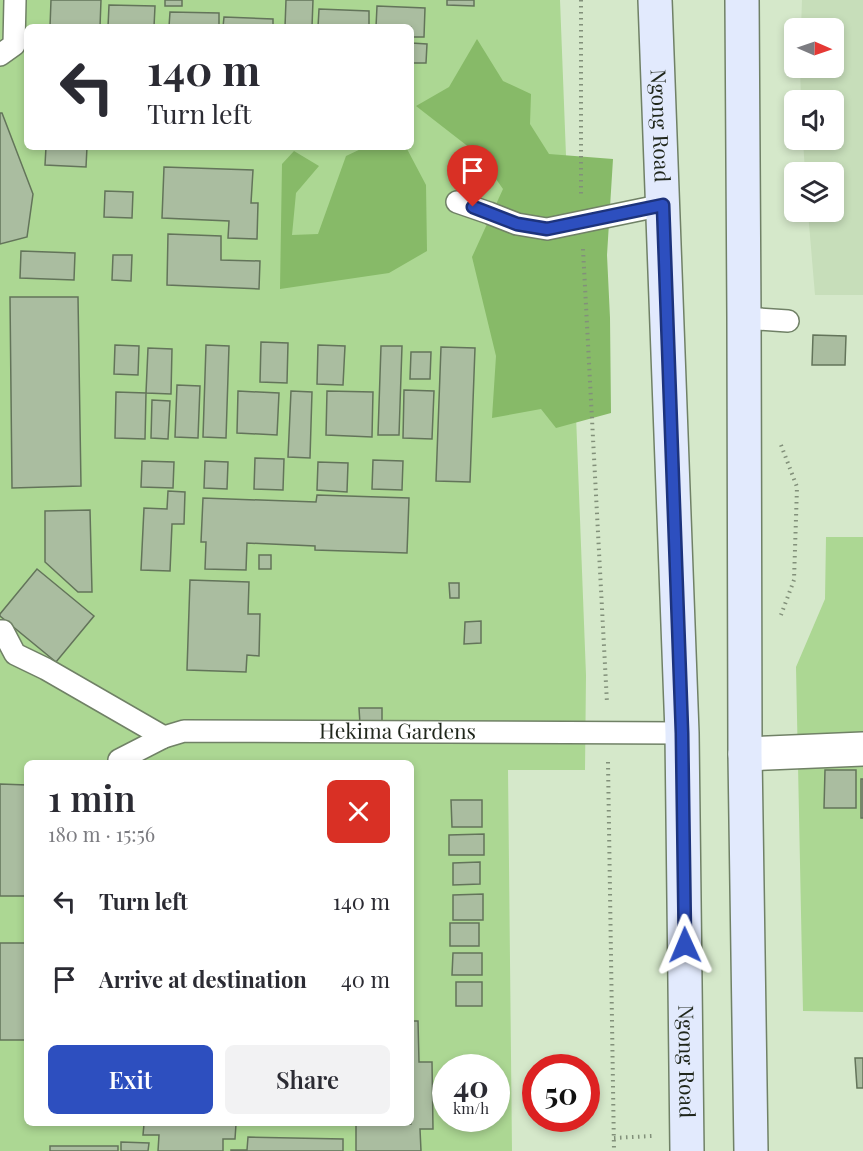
<!DOCTYPE html>
<meta charset="utf-8">
<style>
body{margin:0;font-family:"Playfair Display",serif;background:#f2f2f3;color:#2b2b33;height:100vh;display:flex;flex-direction:column;font-size:22px;white-space:nowrap}
*{box-sizing:border-box;margin:0}
p{font-size:20px;color:#7c7c81}
.icon{flex:none;width:33px;height:33px;fill:none;stroke:currentColor;stroke-width:2;stroke-linecap:round;stroke-linejoin:round}
.map{position:relative;flex:1;overflow:hidden}
.details{position:absolute;left:24px;top:760px;width:390px;height:366px;display:flex;flex-direction:column;background:#fff;border-radius:9px;box-shadow:0 3px 9px #0003}
.details>*{flex:none}
.guide{position:absolute;left:24px;top:24px;width:390px;height:126px;border-radius:9px;box-shadow:0 3px 9px #0003;background:#fff;color:#2b2b33;overflow:hidden}
.needle{width:39px;rotate:92deg}
.tools{position:absolute;left:784px;top:18px;display:grid;gap:12px}
.tools a{display:grid;place-items:center;width:60px;height:60px;border-radius:9px;background:#fff;box-shadow:0 3px 9px #0003;font-size:30px}
.speed{position:absolute;left:432px;top:1054px;display:flex;gap:12px;font-size:30px;font-weight:700;text-align:center}
.speed>*{display:grid;place-content:center;width:78px;height:78px;border-radius:50%;background:#fff;box-shadow:0 3px 9px #0003;line-height:1}
.speed small{font-size:15px;font-weight:400}
.speed .limit{border:9px solid #d22;background:#fff;color:#111}
.pin{position:absolute;display:grid;place-items:center;width:51px;height:51px;color:#fff;margin:-62px -26px;border-radius:50% 50% 50% 0;rotate:-45deg;box-shadow:0 0 6px #0007}
.pin .icon{rotate:45deg}
.me{position:absolute;width:66px;margin:-33px;rotate:359deg;stroke-linejoin:round;filter:drop-shadow(0 0 4px #0008)}
.turn{display:flex;align-items:center;gap:21px;height:126px;padding:0 24px;font-size:27px}
.turn .icon{width:78px;height:78px;stroke-width:2.5}
.turn b{display:block;font-size:42px;line-height:51px}
.round{display:grid;place-items:center;flex:none;width:63px;height:63px;border-radius:9px;background:#f2f2f3}
.head{display:flex;align-items:center;justify-content:space-between;height:102px;padding:0 24px}
h1{font-size:36px;font-weight:600;line-height:45px}
.button{display:flex;gap:12px;margin-top:auto;padding:12px 24px}
.button a{flex:1;height:69px;border-radius:9px;background:#2d4fbf;color:#fff;font-size:24px;font-weight:600;line-height:69px;text-align:center}
.button a+a{background:#f2f2f3;color:#2b2b33}
ul{padding:0;list-style:none}
li{display:flex;align-items:center;gap:18px;height:78px;padding:0 24px}
li div{flex:1}
li b{display:block;font-size:22px}
li em{font-style:normal}
.map>svg:first-child{display:block}
.built{fill:#c7deba}
.green{fill:#acd793;fill-rule:evenodd}
.forest{fill:#87ba68}
.building{fill:#aabda0;stroke:#63745a;stroke-width:1.5}
.lines{fill:none;stroke-linecap:round;stroke-linejoin:round}
.lane-casing{stroke:#708166;stroke-width:24}
.street-casing{stroke:#708166;stroke-width:36}
.secondary-casing{stroke:#708166;stroke-width:36}
.path{stroke:#82907a;stroke-width:4;stroke-dasharray:1.5 4.5;stroke-linecap:butt}
.lane{stroke:#fff;stroke-width:21}
.street{stroke:#fff;stroke-width:33}
.secondary{stroke:#e2eafd;stroke-width:33}
.route-casing{stroke:#1d337c;stroke-width:15}
.route{stroke:#2d4fbf;stroke-width:10}
.labels{text-anchor:middle;stroke-width:6;stroke-linejoin:round;paint-order:stroke}
.street-label{font-size:21px;fill:#1f261b;stroke:#d5e8ca}
</style>
<div class="map">
<svg width="863" height="1151" viewBox="0 0 863 1151">
<rect width="100%" height="100%" fill="#d5e8ca"/>
<path class="built" d="M 802,0 L 863,0 L 863,295 L 815,295 L 808,212 L 834,212 L 834,172 L 805,172 L 803,140 L 834,140 L 834,100 L 801,100 L 800,68 L 834,68 L 834,28 L 801,28 Z"/>
<g class="green">
<path d="M 0,0 L 560,0 L 586,675 L 585,770 L 508,770 L 512,1151 L 0,1151 ZM 27,27 L 411,27 L 411,147 L 27,147 ZM 27,764 L 411,764 L 411,1124 L 27,1124 ZM 446,1068 L 496,1068 L 496,1119 L 446,1119 Z"/>
<path d="M 826,537 L 863,537 L 863,1012 L 803,1011 L 796,667 L 825,599 Z"/>
</g>
<g class="forest">
<path d="M 477,39 L 503,81 L 531,94 L 530,124 L 549,154 L 613,159 L 607,255 L 610,318 L 611,413 L 556,428 L 541,409 L 492,418 L 496,356 L 472,257 L 503,189 L 479,155 L 416,106 L 449,87 Z"/>
<path d="M 365,147 L 406,147 L 426,185 L 427,251 L 389,273 L 280,289 L 282,164 L 294,151 L 319,166 L 296,193 L 292,235 L 318,234 L 346,156 Z"/>
</g>
<g class="building">
<path d="M 51,0 L 101,0 L 100,27 L 50,27 Z"/>
<rect x="165" y="0" width="17" height="6"/>
<path d="M 286,0 L 313,0 L 312,27 L 285,27 Z"/>
<path d="M 447,0 L 474,0 L 474,6 L 447,5 Z"/>
<path d="M 109,5 L 155,6 L 154,27 L 108,27 Z"/>
<path d="M 377,6 L 425,8 L 424,37 L 411,37 L 411,27 L 376,27 Z"/>
<path d="M 319,9 L 369,11 L 369,27 L 318,27 Z"/>
<path d="M 170,12 L 219,13 L 219,27 L 169,27 Z"/>
<path d="M 224,17 L 273,19 L 273,27 L 223,27 Z"/>
<path d="M 411,43 L 427,44 L 426,63 L 411,63 Z"/>
<path d="M 0,113 L 2,113 L 33,194 L 27,237 L 0,244 Z"/>
<path d="M 46,147 L 87,147 L 86,167 L 45,165 Z"/>
<path d="M 164,167 L 253,170 L 251,203 L 258,203 L 257,239 L 228,238 L 229,221 L 162,218 Z"/>
<path d="M 105,191 L 133,192 L 132,218 L 104,217 Z"/>
<path d="M 168,234 L 221,236 L 221,260 L 260,261 L 259,289 L 167,285 Z"/>
<path d="M 21,251 L 75,253 L 74,280 L 20,278 Z"/>
<path d="M 113,255 L 132,255 L 131,281 L 112,280 Z"/>
<path d="M 10,297 L 78,297 L 81,486 L 12,488 Z"/>
<path d="M 813,335 L 846,336 L 845,365 L 812,365 Z"/>
<path d="M 261,342 L 288,343 L 287,383 L 260,382 Z"/>
<path d="M 115,345 L 139,346 L 138,375 L 114,374 Z"/>
<path d="M 206,345 L 229,346 L 226,438 L 203,437 Z"/>
<path d="M 318,345 L 345,346 L 343,385 L 317,384 Z"/>
<path d="M 381,346 L 402,346 L 399,435 L 378,435 Z"/>
<path d="M 441,347 L 475,348 L 470,482 L 436,481 Z"/>
<path d="M 148,348 L 172,349 L 171,394 L 146,393 Z"/>
<path d="M 411,352 L 431,352 L 430,379 L 410,379 Z"/>
<path d="M 177,385 L 200,386 L 198,438 L 175,437 Z"/>
<path d="M 404,390 L 434,391 L 432,439 L 403,438 Z"/>
<path d="M 238,391 L 279,393 L 277,435 L 237,433 Z"/>
<path d="M 291,391 L 312,392 L 310,458 L 288,457 Z"/>
<path d="M 327,391 L 373,392 L 372,437 L 326,435 Z"/>
<path d="M 116,392 L 146,393 L 145,439 L 115,438 Z"/>
<path d="M 152,400 L 170,401 L 168,439 L 151,438 Z"/>
<path d="M 255,458 L 284,459 L 283,490 L 254,489 Z"/>
<path d="M 373,460 L 403,461 L 402,490 L 372,489 Z"/>
<path d="M 142,461 L 174,462 L 173,488 L 141,487 Z"/>
<path d="M 205,461 L 228,462 L 227,489 L 204,488 Z"/>
<path d="M 318,462 L 348,463 L 347,492 L 317,490 Z"/>
<path d="M 168,491 L 185,492 L 184,524 L 172,524 L 170,571 L 141,570 L 144,508 L 167,509 Z"/>
<path d="M 317,495 L 409,498 L 407,553 L 315,550 L 315,546 L 247,543 L 246,570 L 205,569 L 206,542 L 201,542 L 203,498 L 316,502 Z"/>
<path d="M 90,510 L 92,592 L 78,592 L 45,562 L 45,511 Z"/>
<rect x="259" y="555" width="12" height="14"/>
<path d="M 37,569 L 94,616 L 56,662 L 0,616 L 0,614 Z"/>
<path d="M 190,580 L 249,582 L 248,614 L 260,614 L 259,656 L 247,655 L 246,672 L 187,670 Z"/>
<path d="M 449,583 L 459,583 L 459,598 L 450,598 Z"/>
<path d="M 481,621 L 481,643 L 464,644 L 465,622 Z"/>
<path d="M 359,708 L 382,708 L 382,724 L 360,724 Z"/>
<path d="M 825,770 L 856,770 L 856,808 L 824,808 Z"/>
<rect x="861" y="779" width="2" height="39"/>
<path d="M 0,784 L 27,785 L 27,896 L 0,896 Z"/>
<path d="M 451,800 L 482,800 L 482,827 L 452,827 Z"/>
<path d="M 484,834 L 484,855 L 449,855 L 449,835 Z"/>
<path d="M 480,862 L 480,884 L 453,885 L 453,863 Z"/>
<path d="M 483,894 L 483,920 L 453,920 L 453,895 Z"/>
<rect x="450" y="923" width="29" height="23"/>
<rect x="0" y="943" width="27" height="97"/>
<path d="M 453,953 L 482,953 L 482,975 L 452,975 Z"/>
<rect x="456" y="982" width="26" height="24"/>
<path d="M 411,1021 L 418,1021 L 419,1062 L 432,1062 L 433,1129 L 420,1129 L 421,1151 L 356,1151 L 356,1124 L 411,1124 Z"/>
<path d="M 855,1058 L 863,1058 L 863,1088 L 857,1088 Z"/>
<path d="M 144,1124 L 236,1124 L 235,1139 L 223,1139 L 223,1151 L 158,1151 L 159,1135 L 143,1135 Z"/>
<path d="M 248,1137 L 343,1139 L 343,1151 L 231,1151 L 231,1150 L 247,1150 Z"/>
<path d="M 121,1142 L 149,1143 L 148,1151 L 121,1151 Z"/>
<rect x="50" y="1146" width="68" height="5"/>
</g>
<g class="lines">
<g class="lane-casing">
<g id="lane">
<path d="M 0,55 L 14,45 L 15,0"/>
<path d="M 457,202 L 489,213 L 517,224 L 547,229 L 663,205"/>
<path d="M 744,318 L 788,321"/>
<path d="M 0,631 L 3,631 L 15,654 L 46,669 L 164,737"/>
<path id="s1" d="M 119,760 L 164,737 L 184,731 L 682,733"/>
</g>
</g>
<g class="street-casing">
<path id="street" d="M 745,754 L 863,749"/>
</g>
<g class="secondary-casing">
<g id="secondary">
<path id="s2" d="M 655,0 L 682,733 L 687,1151"/>
<path d="M 742,0 L 744,318 L 745,754 L 751,1151"/>
</g>
</g>
<g class="path">
<path d="M 581,0 L 581,194"/>
<path d="M 583,249 L 607,703"/>
<path d="M 781,445 L 797,487 L 794,580 L 781,615"/>
<path d="M 608,762 L 614,1151"/>
<path d="M 614,1138 L 652,1136"/>
</g>
<use href="#lane" class="lane"/>
<use href="#street" class="street"/>
<use href="#secondary" class="secondary"/>
</g>
<g class="lines">
<g class="route-casing">
<path id="route" d="M 473,207 L 517,224 L 547,229 L 663,205 L 682,733 L 685,945"/>
</g>
<use href="#route" class="route"/>
</g>
<g class="labels">
<g class="street-label">
<text dy="7" stroke="none"><textPath href="#s2" startOffset="126">Ngong Road</textPath></text>
<text dy="7" stroke="none"><textPath href="#s1" startOffset="285">Hekima Gardens</textPath></text>
<text dy="7" stroke="none"><textPath href="#s2" startOffset="1062">Ngong Road</textPath></text>
</g>
</g>
</svg>
<div class="tools">
<a><svg class="needle" viewBox="-14 -14 28 28"><path d="M0-13l5 13h-10z" fill="#e53935"/><path d="M0 13l5-13h-10z" fill="#7c7c81"/></svg></a>
<a><svg class="icon" aria-label="sound" viewBox="0 0 24 24"><path d="M4 9h4l5-4v14l-5-4H4zM17 9q2 3 0 6"/></svg></a>
<a><svg class="icon" aria-label="layers" viewBox="0 0 24 24"><path d="M12 4l9 5-9 5-9-5zM3 14l9 5 9-5"/></svg></a>
</div>
<div class="speed"><div>40<small>km/h</small></div><div class="limit">50</div></div>
<div class="pin" style="left:473px;top:207px;background:#d93025"><svg class="icon" aria-label="arrive" viewBox="0 0 24 24"><path d="M6 21V4h12l-3 4 3 4H6"/></svg></div>
<svg class="me" style="left:685px;top:945px" viewBox="-20 -20 40 40"><path d="M0-17L14 15 0 8-14 15z" fill="#2d4fbf" stroke="#fff" stroke-width="4"/></svg>
<div class="guide">
<div class="turn"><svg class="icon" aria-label="left" viewBox="0 0 24 24"><path d="M17 20v-9H6M10 6l-5 5 5 5"/></svg><div><b>140 m</b>Turn left</div></div>
</div>
<section class="details">
<div class="head"><div><h1>1 min</h1><p>180 m · 15:56</p></div><a class="round" style="background:#d93025;color:#fff"><svg class="icon" aria-label="close" viewBox="0 0 24 24"><path d="M6 6l12 12M18 6L6 18"/></svg></a></div>
<ul>
<li><svg class="icon" aria-label="left" viewBox="0 0 24 24"><path d="M17 20v-9H6M10 6l-5 5 5 5"/></svg><div><b>Turn left</b></div><em>140 m</em></li>
<li><svg class="icon" aria-label="arrive" viewBox="0 0 24 24"><path d="M6 21V4h12l-3 4 3 4H6"/></svg><div><b>Arrive at destination</b></div><em>40 m</em></li>
</ul>
<div class="button"><a>Exit</a><a>Share</a></div>
</section>
</div>
